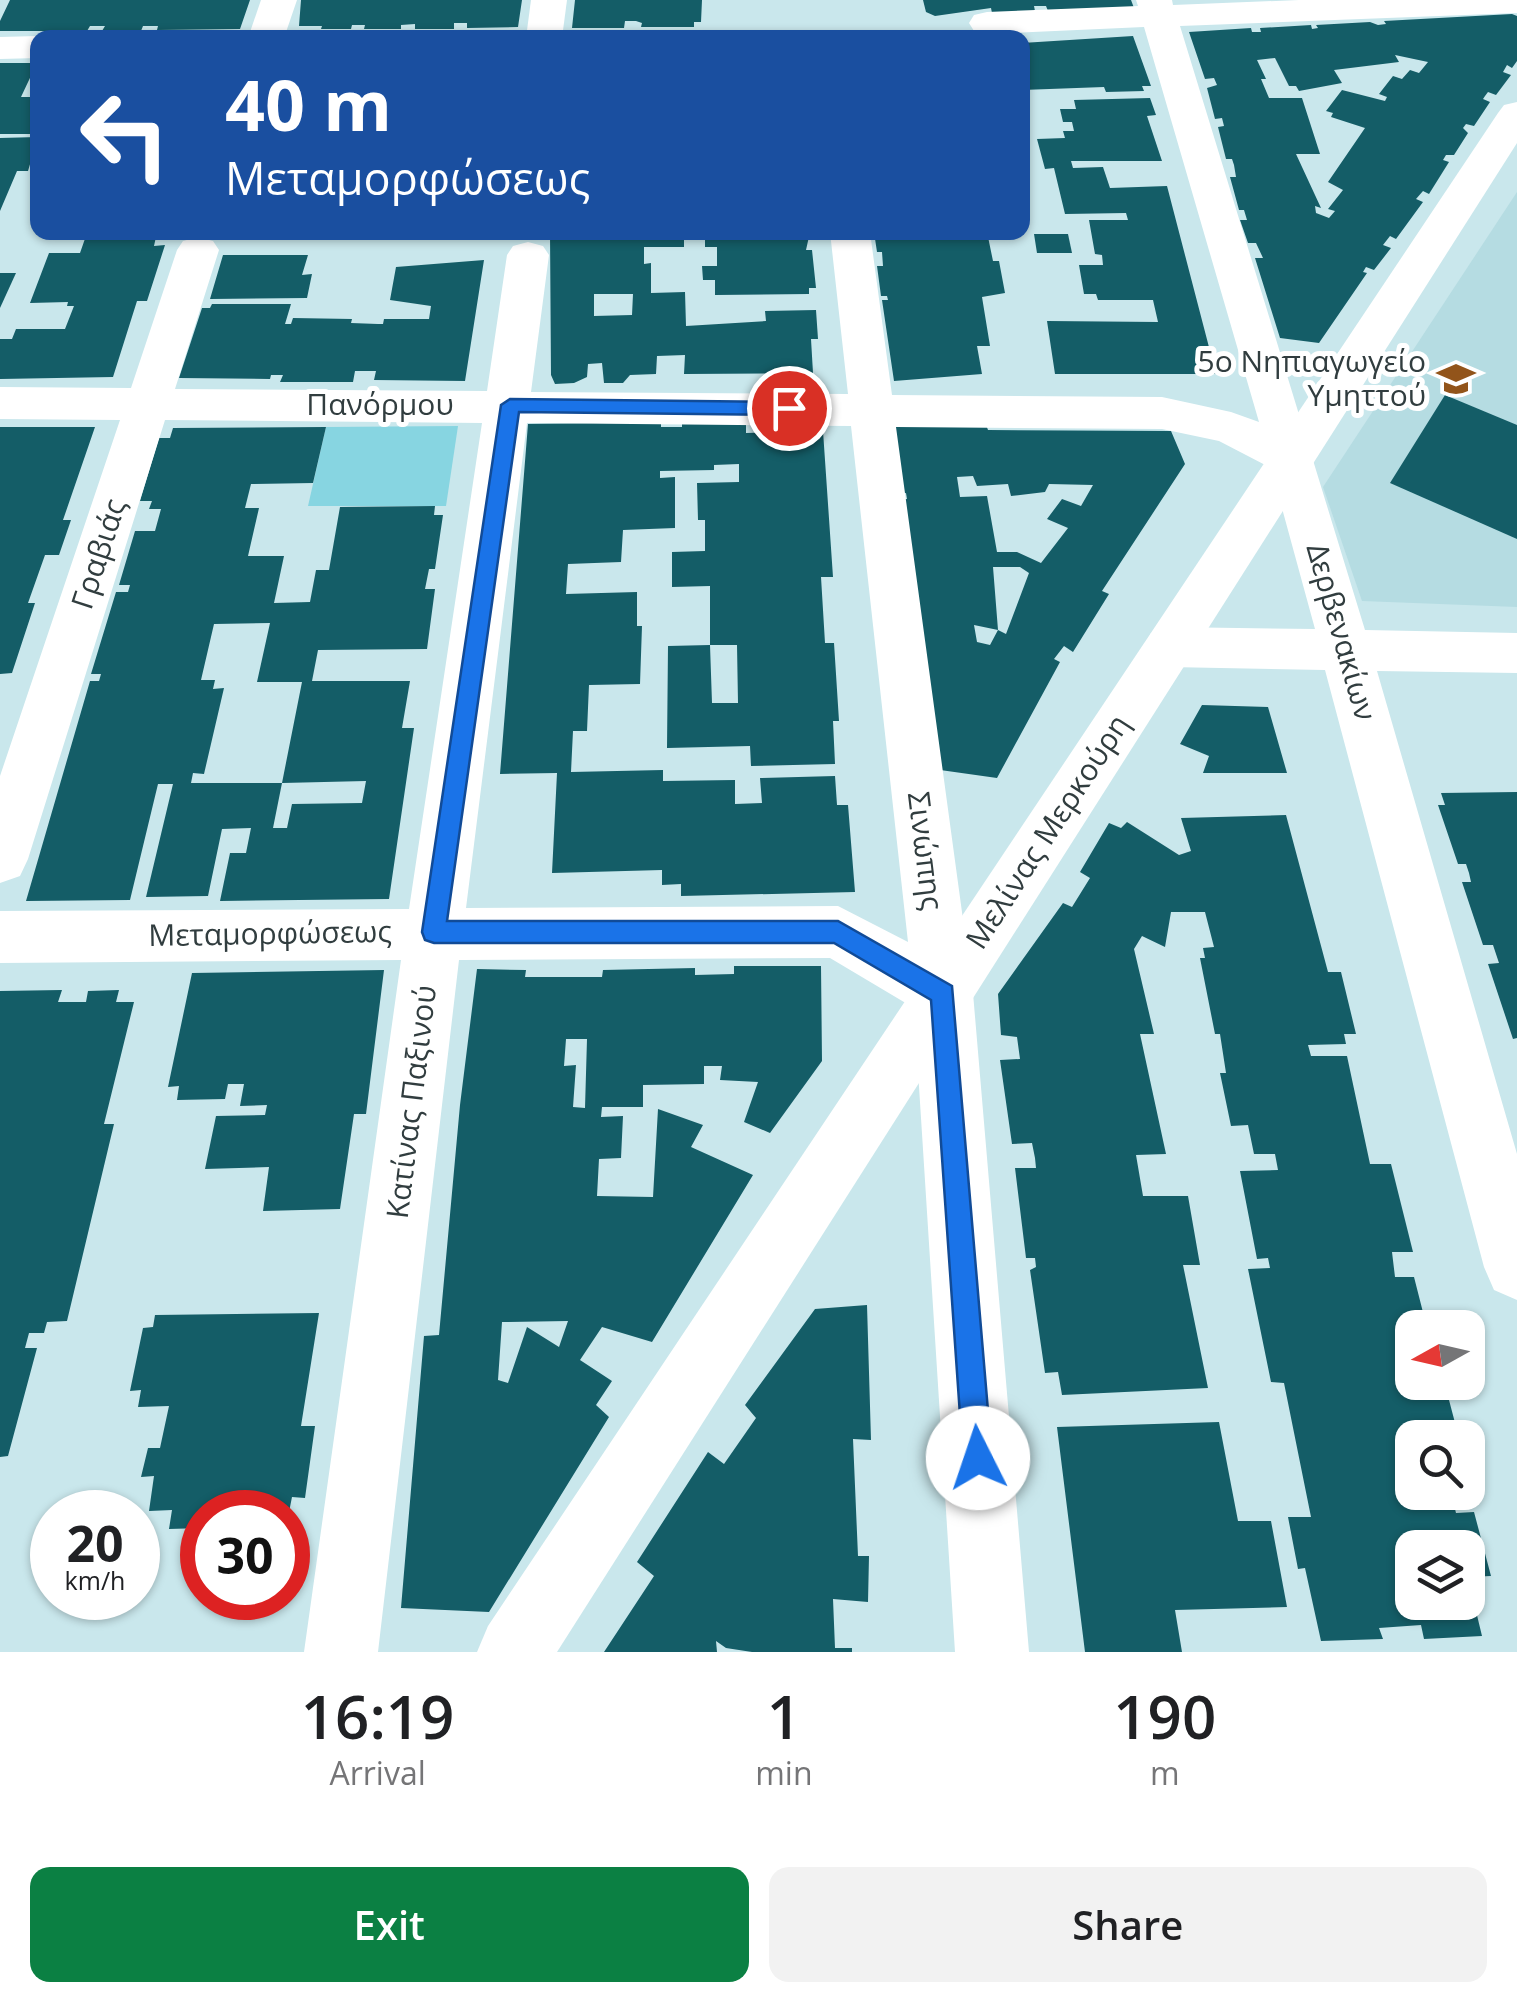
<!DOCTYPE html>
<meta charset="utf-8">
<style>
body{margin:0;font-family:"Open Sans",sans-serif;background:#f2f2f2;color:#202124;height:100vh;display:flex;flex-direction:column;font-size:38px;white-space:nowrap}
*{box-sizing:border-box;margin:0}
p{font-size:32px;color:#757577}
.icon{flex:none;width:55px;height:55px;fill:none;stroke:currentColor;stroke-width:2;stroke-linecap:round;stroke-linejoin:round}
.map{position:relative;height:1652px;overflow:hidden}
.sheet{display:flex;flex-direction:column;background:#fff;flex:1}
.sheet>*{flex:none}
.top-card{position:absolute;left:30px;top:30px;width:1000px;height:210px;border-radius:20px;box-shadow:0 2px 8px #0004;background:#1a4fa0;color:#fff;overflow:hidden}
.needle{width:65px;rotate:262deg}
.buttons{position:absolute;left:1395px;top:1310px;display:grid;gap:20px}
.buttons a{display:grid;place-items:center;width:90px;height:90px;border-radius:20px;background:#fff;box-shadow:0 2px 8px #0004;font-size:50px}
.speed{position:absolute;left:30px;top:1490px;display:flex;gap:20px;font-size:50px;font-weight:700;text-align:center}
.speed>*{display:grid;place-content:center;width:130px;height:130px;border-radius:50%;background:#fff;box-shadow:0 2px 8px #0004;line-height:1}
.speed small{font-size:25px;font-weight:400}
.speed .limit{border:15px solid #d22;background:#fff;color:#111}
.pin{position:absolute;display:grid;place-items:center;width:85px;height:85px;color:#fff;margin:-42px;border:5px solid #fff;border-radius:50%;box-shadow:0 2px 10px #0007}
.me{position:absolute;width:110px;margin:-55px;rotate:356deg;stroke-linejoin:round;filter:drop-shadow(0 0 8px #0008)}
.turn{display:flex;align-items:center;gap:35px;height:210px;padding:0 30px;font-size:45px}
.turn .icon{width:130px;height:130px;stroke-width:2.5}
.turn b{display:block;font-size:70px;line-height:85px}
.eta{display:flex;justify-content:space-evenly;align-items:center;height:170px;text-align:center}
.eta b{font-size:60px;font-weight:600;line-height:70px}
.cta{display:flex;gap:20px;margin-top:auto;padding:20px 30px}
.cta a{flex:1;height:115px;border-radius:20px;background:#0b8043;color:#fff;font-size:40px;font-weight:600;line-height:115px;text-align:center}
.cta a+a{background:#f2f2f2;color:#202124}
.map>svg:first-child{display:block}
.built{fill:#b5dce2}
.green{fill:#87d5e1}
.building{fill:#145d67;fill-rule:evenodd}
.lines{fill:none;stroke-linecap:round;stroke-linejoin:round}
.minor{fill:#fff;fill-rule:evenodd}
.tertiary{fill:#fff;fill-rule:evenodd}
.route{fill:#1a73e8;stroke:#114b97;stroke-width:2.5}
.labels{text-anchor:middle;stroke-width:10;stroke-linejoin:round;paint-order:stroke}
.poi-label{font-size:30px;fill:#313d3f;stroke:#fff;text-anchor:end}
.street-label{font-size:30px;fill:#313d3f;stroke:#fff}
</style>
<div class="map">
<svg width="1517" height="1652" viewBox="0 0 1517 1652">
<rect width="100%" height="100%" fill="#c9e7ec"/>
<path class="built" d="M 1517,192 L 1517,607 L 1362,601 L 1323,487 Z"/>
<path class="green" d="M 458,426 L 446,506 L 308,506 L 326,427 Z"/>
<g class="building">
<path d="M 10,0 L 250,0 L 240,29 L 157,30 L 158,26 L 143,26 L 141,31 L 102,31 L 105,26 L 90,26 L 87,31 L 0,31 L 0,21 Z"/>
<path d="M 301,0 L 522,0 L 518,27 L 467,28 L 467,23 L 454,23 L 454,29 L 415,29 L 415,24 L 401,25 L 401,29 L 364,29 L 365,25 L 352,25 L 351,29 L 321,29 L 322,26 L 299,26 Z"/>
<path d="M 575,0 L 702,0 L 701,22 L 694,22 L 694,27 L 641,27 L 642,23 L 636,21 L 625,21 L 624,28 L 572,28 Z"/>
<path d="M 923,0 L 1131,0 L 1134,8 L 1048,11 L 1046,6 L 1034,6 L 1035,11 L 992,13 L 991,8 L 935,16 L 926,12 Z"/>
<path d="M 1512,14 L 1517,16 L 1517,61 L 1512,68 L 1507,65 L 1503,72 L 1511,75 L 1496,95 L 1488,92 L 1485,96 L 1483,99 L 1490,102 L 1474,126 L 1466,124 L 1463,128 L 1468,133 L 1454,155 L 1446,155 L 1443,160 L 1449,162 L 1429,194 L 1423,191 L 1416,199 L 1423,202 L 1396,239 L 1390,236 L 1383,245 L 1391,248 L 1374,270 L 1366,267 L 1363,272 L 1367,273 L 1319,343 L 1280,338 L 1255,258 L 1263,258 L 1256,243 L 1248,243 L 1240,220 L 1247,220 L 1244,210 L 1239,210 L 1230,177 L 1236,177 L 1234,165 L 1232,159 L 1226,159 L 1218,127 L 1224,126 L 1222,118 L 1215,119 L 1207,88 L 1217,85 L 1214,78 L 1205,79 L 1189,32 L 1251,28 L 1252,32 L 1261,32 L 1260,28 L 1311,25 L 1312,29 L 1318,28 L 1316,25 L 1370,22 L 1378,25 L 1386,24 L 1384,21 ZM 1395,55 L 1428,62 L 1419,73 L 1410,70 L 1402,79 L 1393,76 L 1379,94 L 1387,97 L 1385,101 L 1342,90 L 1326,111 L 1333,113 L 1331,117 L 1365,128 L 1328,182 L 1343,190 L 1328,209 L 1335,211 L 1329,218 L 1316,213 L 1315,206 L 1321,208 L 1296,154 L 1320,154 L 1302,98 L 1269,98 L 1261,79 L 1266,79 L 1257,60 L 1275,58 L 1289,86 L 1296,86 L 1299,91 L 1342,83 L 1334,70 L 1399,62 Z"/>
<path d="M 1133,36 L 1151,86 L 1142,86 L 1144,91 L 1106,92 L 1104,87 L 1022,90 L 1022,43 Z"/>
<path d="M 0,63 L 37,63 L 21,97 L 38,97 L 38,134 L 0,134 Z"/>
<path d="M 1150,98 L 1156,115 L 1147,116 L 1162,161 L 1071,161 L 1073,168 L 1103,167 L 1110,188 L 1167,186 L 1216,374 L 1055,374 L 1047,321 L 1158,322 L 1153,300 L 1098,300 L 1096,294 L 1084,294 L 1079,265 L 1103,265 L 1102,255 L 1095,254 L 1089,220 L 1128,220 L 1126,213 L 1065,214 L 1054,168 L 1045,169 L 1037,139 L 1065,138 L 1063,131 L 1074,131 L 1072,122 L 1063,122 L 1060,109 L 1076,109 L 1074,100 Z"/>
<path d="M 38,137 L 28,171 L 17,171 L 0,211 L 0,138 Z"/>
<path d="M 157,232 L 154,246 L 165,245 L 147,301 L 137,301 L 113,377 L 0,379 L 0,339 L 12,339 L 16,329 L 65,329 L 74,306 L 67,306 L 68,302 L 30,303 L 49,253 L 80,253 L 87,233 Z"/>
<path d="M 550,232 L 684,232 L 684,247 L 644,247 L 644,264 L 651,263 L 651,293 L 685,292 L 686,326 L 766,321 L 765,311 L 816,310 L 818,339 L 811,339 L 813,373 L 684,374 L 685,355 L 657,356 L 656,374 L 630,375 L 623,383 L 604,383 L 602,363 L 588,364 L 587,377 L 574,383 L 555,384 L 551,375 ZM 594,294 L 633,294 L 632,315 L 594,316 Z"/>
<path d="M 705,232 L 810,232 L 806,250 L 812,250 L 816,288 L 809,288 L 809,294 L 715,295 L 715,280 L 703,280 L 702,266 L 717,266 L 717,247 L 705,247 Z"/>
<path d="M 874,232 L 987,232 L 993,261 L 999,261 L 1005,293 L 982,297 L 990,346 L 977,346 L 982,374 L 894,381 L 882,300 L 888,300 L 887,296 L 881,296 L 877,266 L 883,266 L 882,252 L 877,252 Z"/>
<path d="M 1034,234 L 1068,234 L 1072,253 L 1037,253 Z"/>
<path d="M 223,255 L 308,255 L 302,275 L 312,274 L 307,298 L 210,299 Z"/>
<path d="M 484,260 L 465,381 L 374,380 L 376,371 L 355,371 L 353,382 L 280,382 L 283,375 L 271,375 L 270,379 L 179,378 L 202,308 L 210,308 L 212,304 L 291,304 L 285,324 L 291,324 L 293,318 L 352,319 L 351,323 L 378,324 L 383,324 L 384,319 L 429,319 L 431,306 L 390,300 L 396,267 Z"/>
<path d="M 0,273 L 16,273 L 0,308 Z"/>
<path d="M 1445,395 L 1517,425 L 1517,539 L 1390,483 Z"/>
<path d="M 746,421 L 746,433 L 823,431 L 833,577 L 821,577 L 825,643 L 834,643 L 839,721 L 833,721 L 835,764 L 751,766 L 750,746 L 667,748 L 668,646 L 710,645 L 710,586 L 672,587 L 672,552 L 705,551 L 705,520 L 698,520 L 697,483 L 739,482 L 739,464 L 714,465 L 714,470 L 660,471 L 660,478 L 675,477 L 675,528 L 623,530 L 621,562 L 568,564 L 566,594 L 637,592 L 637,626 L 642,626 L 640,684 L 589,685 L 587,731 L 573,731 L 571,772 L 663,770 L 663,781 L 735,780 L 735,804 L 762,803 L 760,778 L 835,776 L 837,805 L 848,805 L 855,892 L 681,896 L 681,884 L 662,885 L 662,870 L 552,873 L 557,773 L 500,774 L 528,424 L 661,422 L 661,427 L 682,427 L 682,422 ZM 710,645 L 737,645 L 738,703 L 712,703 Z"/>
<path d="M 985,422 L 988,430 L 1171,431 L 1185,464 L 1102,591 L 1109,594 L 1073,652 L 1064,646 L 1054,659 L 1060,662 L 997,778 L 926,768 L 898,500 L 907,499 L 906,493 L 898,494 L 891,427 ZM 973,476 L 977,486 L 1008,484 L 1011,496 L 1045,492 L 1049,484 L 1093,485 L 1081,506 L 1062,499 L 1047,519 L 1068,528 L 1041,563 L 1017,552 L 997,552 L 987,496 L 960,497 L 957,477 ZM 993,567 L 1020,567 L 1029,573 L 1006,634 L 998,630 ZM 974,625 L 998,630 L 990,645 L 977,642 Z"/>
<path d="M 0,427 L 95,427 L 63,520 L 71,520 L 59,555 L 45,555 L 28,603 L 35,603 L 12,673 L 0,674 Z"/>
<path d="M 326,427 L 313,483 L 251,484 L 245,508 L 259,508 L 248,556 L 284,556 L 274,603 L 310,602 L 316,570 L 329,570 L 340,507 L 435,506 L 434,515 L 443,515 L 435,569 L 429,569 L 425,589 L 435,589 L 427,649 L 318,650 L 312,681 L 410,681 L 402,728 L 414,728 L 389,899 L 220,901 L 230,853 L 246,853 L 251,828 L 222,829 L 208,896 L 146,897 L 173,784 L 158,784 L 130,900 L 26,901 L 90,681 L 99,681 L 101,674 L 91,674 L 116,592 L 128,592 L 130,585 L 119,585 L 135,531 L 155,531 L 161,509 L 149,509 L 152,501 L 140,501 L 159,438 L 170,438 L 173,428 ZM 270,623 L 257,682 L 302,682 L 282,783 L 366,781 L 362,803 L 292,804 L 287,828 L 273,828 L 282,783 L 191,783 L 193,773 L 204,774 L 224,688 L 213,689 L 215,680 L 201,680 L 214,624 Z"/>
<path d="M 1202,705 L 1268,707 L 1287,773 L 1203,773 L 1209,756 L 1180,744 Z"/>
<path d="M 1517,792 L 1517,1038 L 1513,1039 L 1488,964 L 1499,963 L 1493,945 L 1483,945 L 1462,882 L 1471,882 L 1469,873 L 1466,864 L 1458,864 L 1438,805 L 1445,805 L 1441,793 Z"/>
<path d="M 1286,815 L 1328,972 L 1341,972 L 1356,1034 L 1344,1034 L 1346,1044 L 1308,1045 L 1311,1056 L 1347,1056 L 1370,1164 L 1391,1164 L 1413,1252 L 1392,1252 L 1395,1277 L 1414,1277 L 1427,1328 L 1412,1328 L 1412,1382 L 1423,1382 L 1427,1400 L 1449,1400 L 1459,1438 L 1412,1438 L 1412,1492 L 1468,1492 L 1469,1475 L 1475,1500 L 1453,1501 L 1456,1513 L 1474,1512 L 1491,1576 L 1468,1577 L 1468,1548 L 1412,1548 L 1412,1602 L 1468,1602 L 1469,1582 L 1482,1636 L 1424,1639 L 1421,1625 L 1379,1628 L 1383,1639 L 1321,1641 L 1305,1568 L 1298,1569 L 1288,1517 L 1311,1517 L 1284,1383 L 1271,1382 L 1248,1269 L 1270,1268 L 1268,1258 L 1257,1259 L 1240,1171 L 1278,1170 L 1275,1154 L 1254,1154 L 1248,1125 L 1231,1126 L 1220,1073 L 1226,1073 L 1220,1034 L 1215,1034 L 1200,958 L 1205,958 L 1203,948 L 1214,947 L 1205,912 L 1171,912 L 1165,947 L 1142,936 L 1134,949 L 1154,1034 L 1140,1034 L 1166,1154 L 1136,1155 L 1143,1196 L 1188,1196 L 1200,1265 L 1183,1265 L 1208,1388 L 1062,1395 L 1058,1372 L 1045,1373 L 1030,1270 L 1036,1267 L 1035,1258 L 1026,1258 L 1015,1168 L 1036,1168 L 1035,1158 L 1032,1143 L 1012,1144 L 1000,1060 L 1020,1059 L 1017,1037 L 1001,1035 L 998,994 L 1063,903 L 1072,907 L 1090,878 L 1080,872 L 1109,823 L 1121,828 L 1127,822 L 1179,855 L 1191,851 L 1181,818 Z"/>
<path d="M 734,966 L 821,966 L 822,1061 L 770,1133 L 744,1122 L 758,1082 L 720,1080 L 722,1066 L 704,1066 L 704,1084 L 643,1085 L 643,1107 L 602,1107 L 601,1117 L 623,1116 L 621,1158 L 599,1159 L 597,1196 L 653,1197 L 658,1109 L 703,1125 L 691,1147 L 753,1175 L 652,1342 L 602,1327 L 580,1360 L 612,1381 L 596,1405 L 609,1417 L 489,1612 L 401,1608 L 424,1336 L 439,1335 L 460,1105 L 477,969 L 526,970 L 525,977 L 602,977 L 603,970 L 695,968 L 695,975 L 734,974 ZM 566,1039 L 587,1039 L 585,1108 L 573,1107 L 576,1065 L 564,1066 ZM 568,1321 L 559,1347 L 527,1327 L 508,1383 L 498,1380 L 502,1322 Z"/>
<path d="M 384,970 L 366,1114 L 354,1114 L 340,1209 L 263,1211 L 269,1167 L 205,1169 L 216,1116 L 265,1115 L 267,1105 L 240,1106 L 244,1084 L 228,1084 L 225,1099 L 177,1100 L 179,1086 L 168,1087 L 192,973 Z"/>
<path d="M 62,990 L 58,1002 L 86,1002 L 88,991 L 119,990 L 116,1002 L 134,1002 L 104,1124 L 114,1124 L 67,1321 L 47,1322 L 44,1333 L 29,1333 L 25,1348 L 37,1348 L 8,1456 L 0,1457 L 0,991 Z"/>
<path d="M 867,1305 L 871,1440 L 853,1439 L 858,1556 L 869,1556 L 868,1602 L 833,1599 L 835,1648 L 852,1648 L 852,1652 L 752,1652 L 726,1648 L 716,1641 L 717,1652 L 604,1652 L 654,1576 L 637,1562 L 708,1452 L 724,1464 L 756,1418 L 745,1405 L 815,1309 Z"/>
<path d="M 319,1313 L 301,1426 L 315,1426 L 305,1498 L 292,1497 L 289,1512 L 202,1512 L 202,1528 L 169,1529 L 172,1510 L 149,1511 L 154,1476 L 141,1477 L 148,1448 L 160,1448 L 169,1406 L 138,1407 L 141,1390 L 130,1391 L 143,1328 L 153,1327 L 155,1315 Z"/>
<path d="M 1219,1422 L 1238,1521 L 1271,1521 L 1287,1607 L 1175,1610 L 1182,1652 L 1085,1652 L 1057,1427 Z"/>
</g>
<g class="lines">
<g class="minor">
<path d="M 261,0 L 297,0 L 284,38 L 248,38 Z"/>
<path d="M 531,0 L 567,0 L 562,38 L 526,38 Z"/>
<path d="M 1136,0 L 1172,0 L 1173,5 L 1299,0 L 1517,0 L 1517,13 L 1180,26 L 1365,630 L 1517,633 L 1517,673 L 1377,671 L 1517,1154 L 1517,1300 L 1494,1290 L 1484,1267 L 1325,670 L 1169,667 L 1151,661 L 1144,647 L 1151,633 L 1169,627 L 1315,629 L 1271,468 L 1219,441 L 1162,429 L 896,427 L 973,993 L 1029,1652 L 955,1652 L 914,1008 L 830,958 L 459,960 L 378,1652 L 304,1652 L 401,960 L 0,963 L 0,911 L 409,909 L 482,423 L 165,420 L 28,859 L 20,876 L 0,883 L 0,776 L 120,420 L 0,419 L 0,387 L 131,388 L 177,250 L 183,241 L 198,237 L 213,241 L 219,250 L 175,389 L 487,391 L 507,255 L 513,246 L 528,242 L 543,246 L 549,255 L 531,392 L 848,394 L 830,232 L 870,232 L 892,395 L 1162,397 L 1231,412 L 1259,422 L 1144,27 L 987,34 L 974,31 L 969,23 L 974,15 L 987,12 L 1138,6 ZM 527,423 L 851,426 L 908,942 L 838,906 L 466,908 Z"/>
<path d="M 0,37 L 38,36 L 44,38 L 38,38 L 38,58 L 0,59 Z"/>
</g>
<path class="tertiary" d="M 1517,102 L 1517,143 L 557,1652 L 477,1652 L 488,1626 L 1498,113 L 1504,105 Z"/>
</g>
<path class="route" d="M 510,399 L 789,402 L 799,408 L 789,415 L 519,412 L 447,921 L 838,921 L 952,986 L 992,1458 L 988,1469 L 978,1473 L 967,1469 L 963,1458 L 931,1000 L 834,943 L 434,943 L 425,940 L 422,932 L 501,405 Z"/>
<defs>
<g id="school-bare" transform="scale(3)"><path d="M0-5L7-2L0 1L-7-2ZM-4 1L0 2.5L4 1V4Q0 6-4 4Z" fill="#92541a" stroke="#fff" stroke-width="2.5" paint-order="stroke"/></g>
</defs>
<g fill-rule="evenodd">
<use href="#school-bare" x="1456" y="379"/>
</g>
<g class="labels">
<g class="poi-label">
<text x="1426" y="372">5ο Νηπιαγωγείο<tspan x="1426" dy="34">Υμηττού</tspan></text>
</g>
<g class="street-label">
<text x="380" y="415">Πανόρμου</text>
<text transform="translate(99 554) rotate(-72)" y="10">Γραβιάς</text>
<text transform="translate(1341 632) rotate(74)" y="10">Δερβενακίων</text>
<text transform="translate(1048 832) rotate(-57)" y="10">Μελίνας Μερκούρη</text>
<text transform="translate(925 851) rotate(83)" y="10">Σινώπης</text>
<text transform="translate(270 934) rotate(-1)" y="10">Μεταμορφώσεως</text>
<text transform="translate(412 1102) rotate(-83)" y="10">Κατίνας Παξινού</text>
</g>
</g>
</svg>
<div class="buttons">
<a><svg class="needle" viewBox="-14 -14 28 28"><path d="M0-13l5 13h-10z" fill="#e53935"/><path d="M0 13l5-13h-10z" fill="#757577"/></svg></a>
<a><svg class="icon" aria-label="search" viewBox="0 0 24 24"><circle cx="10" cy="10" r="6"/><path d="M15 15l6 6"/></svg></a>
<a><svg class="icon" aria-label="layers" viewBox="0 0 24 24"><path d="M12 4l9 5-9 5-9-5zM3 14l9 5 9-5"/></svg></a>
</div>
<div class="speed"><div>20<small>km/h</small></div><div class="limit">30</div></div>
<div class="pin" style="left:789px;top:408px;background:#d93025"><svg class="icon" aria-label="arrive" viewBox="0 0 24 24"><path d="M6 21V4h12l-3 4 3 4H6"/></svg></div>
<svg class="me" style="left:978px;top:1458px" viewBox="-20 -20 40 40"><circle r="19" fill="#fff"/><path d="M0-13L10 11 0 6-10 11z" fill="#1a73e8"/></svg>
<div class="top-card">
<div class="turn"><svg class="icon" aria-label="left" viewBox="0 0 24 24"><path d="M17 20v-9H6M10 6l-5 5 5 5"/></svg><div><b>40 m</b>Μεταμορφώσεως</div></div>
</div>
</div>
<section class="sheet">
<div class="eta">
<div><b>16:19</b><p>Arrival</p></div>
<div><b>1</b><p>min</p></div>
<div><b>190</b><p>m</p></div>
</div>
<div class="cta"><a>Exit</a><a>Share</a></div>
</section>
